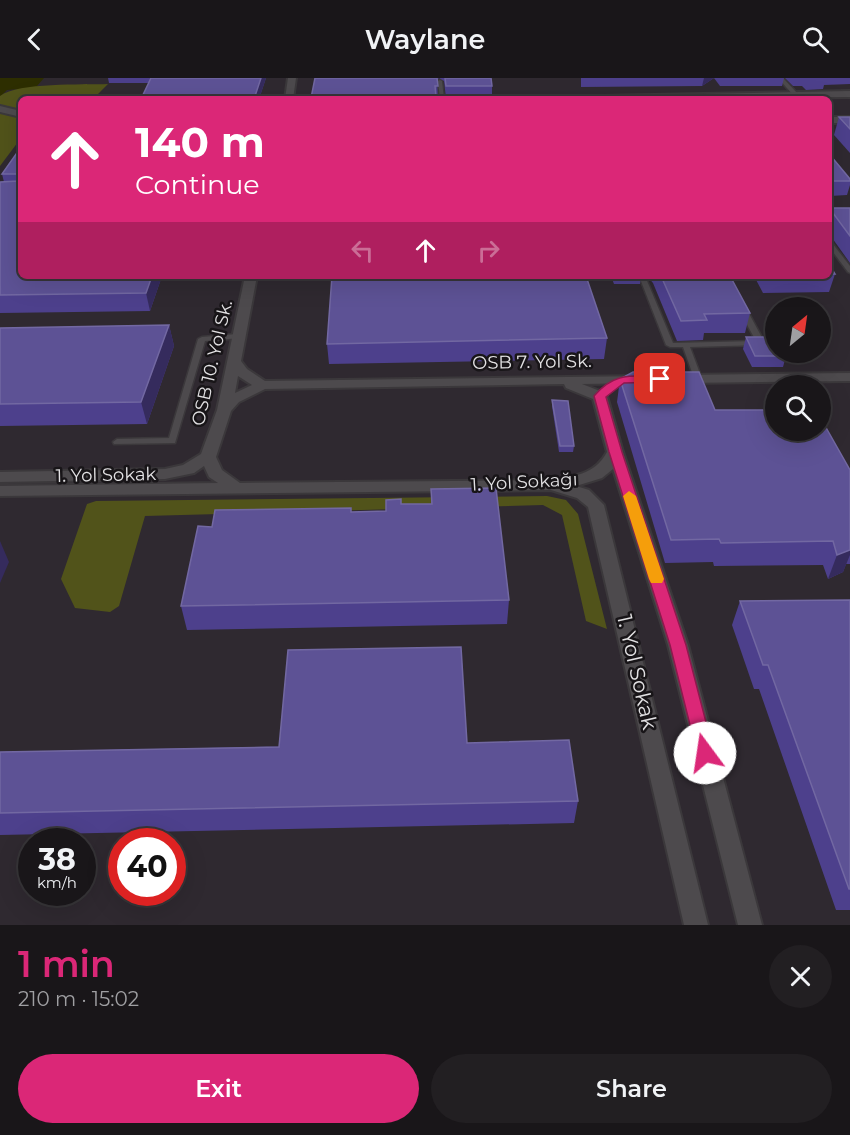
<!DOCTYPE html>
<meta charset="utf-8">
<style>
body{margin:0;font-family:Montserrat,sans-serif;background:#221f22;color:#f1f3f6;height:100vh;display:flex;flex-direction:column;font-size:22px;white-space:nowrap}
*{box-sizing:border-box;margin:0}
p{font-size:20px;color:#9f9fa2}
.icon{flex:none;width:33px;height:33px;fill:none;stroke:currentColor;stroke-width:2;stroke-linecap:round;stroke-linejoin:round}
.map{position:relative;height:847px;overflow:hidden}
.side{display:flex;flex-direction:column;background:#191619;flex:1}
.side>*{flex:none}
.guide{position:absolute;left:18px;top:18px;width:814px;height:183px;border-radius:9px;box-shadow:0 6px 24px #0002,0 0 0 2px #373538;background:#db2777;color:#fff;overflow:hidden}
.needle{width:39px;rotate:29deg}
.buttons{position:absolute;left:765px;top:219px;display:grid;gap:12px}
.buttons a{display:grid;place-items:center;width:66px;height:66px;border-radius:50%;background:#191619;box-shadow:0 6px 24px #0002,0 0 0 2px #373538;font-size:30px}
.speed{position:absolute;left:18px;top:750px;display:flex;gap:12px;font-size:30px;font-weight:700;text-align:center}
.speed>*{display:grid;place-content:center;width:78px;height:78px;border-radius:50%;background:#191619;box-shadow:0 6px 24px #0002,0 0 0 2px #373538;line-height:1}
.speed small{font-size:15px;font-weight:400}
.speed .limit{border:9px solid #d22;background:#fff;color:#111}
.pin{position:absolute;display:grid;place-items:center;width:51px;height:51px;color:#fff;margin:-26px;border-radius:12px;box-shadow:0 3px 9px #0006}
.me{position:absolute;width:66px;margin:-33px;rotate:346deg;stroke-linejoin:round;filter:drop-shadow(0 0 4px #0008)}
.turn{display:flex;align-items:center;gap:21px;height:126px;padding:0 18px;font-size:27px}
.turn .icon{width:78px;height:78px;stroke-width:2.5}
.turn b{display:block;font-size:42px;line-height:51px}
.lanes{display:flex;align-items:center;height:57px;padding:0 18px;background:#0003;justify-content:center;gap:30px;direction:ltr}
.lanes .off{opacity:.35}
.round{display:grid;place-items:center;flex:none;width:63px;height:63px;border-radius:32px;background:#221f22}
.overview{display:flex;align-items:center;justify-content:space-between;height:102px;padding:0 18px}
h1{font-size:36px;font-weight:600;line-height:45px;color:#db2777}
.primary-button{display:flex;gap:12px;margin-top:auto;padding:12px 18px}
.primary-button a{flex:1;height:69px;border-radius:36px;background:#db2777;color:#fff;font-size:24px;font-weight:600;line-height:69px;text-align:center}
.primary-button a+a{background:#221f22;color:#f1f3f6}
header{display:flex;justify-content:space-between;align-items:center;height:78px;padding:0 18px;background:#191619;font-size:27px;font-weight:600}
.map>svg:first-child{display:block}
.built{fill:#2f2930;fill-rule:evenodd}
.green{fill:#2d2e00}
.forest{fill:#51531a}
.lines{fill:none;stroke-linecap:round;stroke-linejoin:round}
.service-casing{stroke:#3b383b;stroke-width:3}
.minor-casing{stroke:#3b383b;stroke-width:4}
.tertiary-casing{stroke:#3b383b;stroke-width:4}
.service{fill:#4d4a4d;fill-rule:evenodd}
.minor{fill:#4d4a4d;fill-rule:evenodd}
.tertiary{fill:#4d4a4d;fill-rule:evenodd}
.wall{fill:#4d408c}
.shaded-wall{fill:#352b5d}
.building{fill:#5d5295;stroke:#7268a2;stroke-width:1.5}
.route{fill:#db2777;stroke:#8e194d;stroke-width:1.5}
.slow{fill:#f59e0b}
.labels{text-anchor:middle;stroke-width:5;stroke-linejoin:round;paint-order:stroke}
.street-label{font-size:18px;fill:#e3e2e4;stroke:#181518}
.near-street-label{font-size:21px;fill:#e3e2e4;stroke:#181518}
</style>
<header><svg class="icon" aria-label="back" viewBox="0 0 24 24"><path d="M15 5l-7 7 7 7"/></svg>Waylane<svg class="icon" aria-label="search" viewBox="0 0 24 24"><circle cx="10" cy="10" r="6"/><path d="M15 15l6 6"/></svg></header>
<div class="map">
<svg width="850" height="847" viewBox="0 0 850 847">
<rect width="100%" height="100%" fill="#211e21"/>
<path class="built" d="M 0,0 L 850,0 L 850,847 L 0,847 ZM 21,21 L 830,21 L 830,198 L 21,198 ZM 776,230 L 820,230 L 820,274 L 776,274 ZM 776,308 L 820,308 L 820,352 L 776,352 ZM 32,764 L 82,764 L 82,814 L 32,814 ZM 122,764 L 172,764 L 172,814 L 122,814 Z"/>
<path class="green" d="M 0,0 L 44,0 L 37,8 L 46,9 L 7,12 L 0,19 Z"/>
<g class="forest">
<path d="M 108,6 L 93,21 L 21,21 L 21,32 L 0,29 L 0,18 C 19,4 82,7 108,6 Z"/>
<path d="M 0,35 L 21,40 L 21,60 L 0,88 Z"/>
<path d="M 547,418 L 566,422 L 578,436 L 607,551 L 586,543 L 562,437 L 543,427 L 145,438 L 119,528 L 110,534 L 75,530 L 61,501 L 87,426 L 96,423 Z"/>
</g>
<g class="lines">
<g class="service-casing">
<g id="service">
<path d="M 778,0 L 783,0 L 798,16 L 798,18 L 794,18 Z"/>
<path d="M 440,2 L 442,3 L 444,21 L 440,21 L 438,3 Z"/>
<path d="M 830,164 L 832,165 L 850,188 L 850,195 L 848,194 L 830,170 Z"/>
<path d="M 200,198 L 254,198 L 254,199 L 251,201 L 198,201 L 197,200 Z"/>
<path d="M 639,198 L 645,198 L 673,265 L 756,263 L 739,232 L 743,230 L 747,232 L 765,265 L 761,267 L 690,269 L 702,301 L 701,303 L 695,303 L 683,269 L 670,269 L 666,267 Z"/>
<path d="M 237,256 L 240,256 L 240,260 L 205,263 L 175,365 L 114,366 L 113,364 L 117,361 L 169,360 L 198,261 L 202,259 Z"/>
</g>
</g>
<g class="minor-casing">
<g id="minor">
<path d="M 850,13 L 850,19 L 600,21 L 604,18 Z"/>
<path d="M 0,28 L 21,33 L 21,39 L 0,34 Z"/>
<rect x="830" y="39" width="20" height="6"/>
</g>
</g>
<g class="tertiary-casing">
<g id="tertiary">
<path d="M 288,0 L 296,0 L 293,21 L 285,21 Z"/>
<path d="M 245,198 L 257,198 L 241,283 L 247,291 L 265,303 L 648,298 L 650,301 L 648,304 L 643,305 L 582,306 L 605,315 L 607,318 L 623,374 L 688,567 L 762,847 L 738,847 L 668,567 L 613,391 L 602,400 L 576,408 L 589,412 L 604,427 L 708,847 L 684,847 L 588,429 L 577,420 L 551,412 L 0,418 L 0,408 L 218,405 L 209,399 L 204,388 L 194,395 L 165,401 L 0,404 L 0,394 L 165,391 L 183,387 L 201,376 L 217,332 ZM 238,298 L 252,307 L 235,315 ZM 564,306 L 566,310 L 593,321 L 607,374 C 594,398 573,398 549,402 L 240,405 L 222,392 L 216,379 L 231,333 L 239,324 L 265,311 Z"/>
<path d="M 850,295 L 850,303 L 681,305 L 674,301 L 681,297 Z"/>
</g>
</g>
<use href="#service" class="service"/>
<use href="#minor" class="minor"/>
<use href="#tertiary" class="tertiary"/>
</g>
<g class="wall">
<path d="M 65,0 L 272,0 L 266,0 L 259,21 L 141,21 L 149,5 L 109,5 L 108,0 Z"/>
<path d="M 315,0 L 439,0 L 437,2 L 438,20 L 311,21 Z"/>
<path d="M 439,0 L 491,0 L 492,8 L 492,20 L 446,20 L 444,3 Z"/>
<path d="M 581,0 L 784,0 L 782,8 L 720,8 L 714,0 L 702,8 L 581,9 Z"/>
<path d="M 785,0 L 850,0 L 850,6 L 824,7 L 823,11 L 806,12 L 802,8 L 793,8 Z"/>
<path d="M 839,39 L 850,39 L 850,75 L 834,57 Z"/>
<path d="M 830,67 L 834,73 L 832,79 L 850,101 L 850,107 L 847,117 L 830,118 Z"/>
<path d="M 21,69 L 21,198 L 162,198 L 150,233 L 0,235 L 0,104 L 4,104 L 2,96 Z"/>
<path d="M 830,130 L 850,130 L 850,185 L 830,157 Z"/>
<path d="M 830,188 L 835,196 L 829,214 L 763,215 L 754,198 L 830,198 Z"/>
<path d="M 321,198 L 586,198 L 607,260 L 604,281 L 329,286 L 327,266 L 332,201 L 322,201 Z"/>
<path d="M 611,198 L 641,198 L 640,206 L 614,206 Z"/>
<path d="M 647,198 L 730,198 L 750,235 L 745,255 L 704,255 L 703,262 L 677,263 L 653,205 Z"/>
<path d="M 169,247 L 174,268 L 147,346 L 0,348 L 0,250 Z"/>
<path d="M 746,259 L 786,278 L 783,289 L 752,289 L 743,271 Z"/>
<path d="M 620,301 L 715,332 L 850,392 L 850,486 L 846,486 L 843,494 L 828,501 L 823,487 L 714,488 L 713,484 L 665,485 L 617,324 Z"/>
<path d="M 552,322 L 574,368 L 573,374 L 559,374 L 552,328 Z"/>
<path d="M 431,411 L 509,522 L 507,546 L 187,552 L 181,528 L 212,449 L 386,433 L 401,426 L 431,426 Z"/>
<path d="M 850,522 L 850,832 L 836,832 L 759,611 L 754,611 L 732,547 L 740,523 Z"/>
<path d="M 467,665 L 578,723 L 574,745 L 0,757 L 0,674 Z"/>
</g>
<g class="shaded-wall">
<path d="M 261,0 L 266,0 L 259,21 L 254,21 Z"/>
<path d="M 704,0 L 714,0 L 702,8 Z"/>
<path d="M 152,198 L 162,198 L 150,233 L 146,215 Z"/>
<path d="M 169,247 L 174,268 L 147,346 L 141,324 Z"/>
<path d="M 0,463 L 9,484 L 0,505 Z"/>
<path d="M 850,472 L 850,477 L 843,494 L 828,501 L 837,477 Z"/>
</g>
<g class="building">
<path d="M 151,0 L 261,0 L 254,21 L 141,21 Z"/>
<path d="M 315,0 L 437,0 L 438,8 L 435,8 L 436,19 L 336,20 L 336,21 L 311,20 Z"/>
<path d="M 445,0 L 491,0 L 492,8 L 446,8 Z"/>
<path d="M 839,39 L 850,39 L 850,51 Z"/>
<path d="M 21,69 L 21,198 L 152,198 L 146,215 L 0,217 L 0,104 L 18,103 L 18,96 L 2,96 Z"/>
<path d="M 830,77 L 850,101 L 850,103 L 830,103 Z"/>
<path d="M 830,130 L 850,130 L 850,158 L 830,131 Z"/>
<path d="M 830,188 L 835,196 L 830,196 Z"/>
<path d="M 332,198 L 586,198 L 607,260 L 327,266 Z"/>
<path d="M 661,198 L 730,198 L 750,235 L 704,236 L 707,242 L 681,243 Z"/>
<path d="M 169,247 L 141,324 L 0,326 L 0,250 Z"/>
<path d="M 746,259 L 776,259 L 776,274 L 785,274 L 786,278 L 755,278 Z"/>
<path d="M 633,294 L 699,294 L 715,332 L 776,332 L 776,352 L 820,352 L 820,339 L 850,392 L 850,472 L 837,477 L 833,463 L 721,465 L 719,461 L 671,462 L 620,301 Z"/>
<path d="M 552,322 L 568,323 L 574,368 L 560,368 Z"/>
<path d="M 496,410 L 509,522 L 181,528 L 198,448 L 212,449 L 215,432 L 351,430 L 351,434 L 386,433 L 386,422 L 401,421 L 401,426 L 432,426 L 431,411 Z"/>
<path d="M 850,522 L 850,811 L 849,811 L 768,587 L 763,587 L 740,523 Z"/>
<path d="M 461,569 L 467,665 L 569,662 L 578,723 L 0,735 L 0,674 L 279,669 L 288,572 Z"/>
</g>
<path class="route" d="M 660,298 L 666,301 L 664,304 L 624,305 L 606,319 L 622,374 L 686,567 L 714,675 L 712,680 L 705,683 L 699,680 L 697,675 L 670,567 L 609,374 L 594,318 C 614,294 631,298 660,298 Z"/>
<path class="slow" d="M 629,413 L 636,418 L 664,501 L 662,505 L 651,505 L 649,501 L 623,418 Z"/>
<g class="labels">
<g class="street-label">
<text transform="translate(532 284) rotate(-1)" y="6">OSB 7. Yol Sk.</text>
<text transform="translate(212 285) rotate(-77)" y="6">OSB 10. Yol Sk.</text>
<text transform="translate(106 397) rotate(-1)" y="6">1. Yol Sokak</text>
<text transform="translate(524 404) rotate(-3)" y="6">1. Yol Sokağı</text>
</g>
<g class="near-street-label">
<text transform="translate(637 594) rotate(77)" y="7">1. Yol Sokak</text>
</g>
</g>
</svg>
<div class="buttons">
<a><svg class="needle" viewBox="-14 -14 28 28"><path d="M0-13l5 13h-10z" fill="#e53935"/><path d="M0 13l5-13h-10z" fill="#9f9fa2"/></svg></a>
<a><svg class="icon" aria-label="search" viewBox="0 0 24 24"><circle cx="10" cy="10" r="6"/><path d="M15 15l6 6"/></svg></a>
</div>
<div class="speed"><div>38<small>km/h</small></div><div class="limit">40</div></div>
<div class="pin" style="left:660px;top:301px;background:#d93025"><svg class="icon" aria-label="arrive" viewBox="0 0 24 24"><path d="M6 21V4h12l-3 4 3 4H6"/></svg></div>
<svg class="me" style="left:705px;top:675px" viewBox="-20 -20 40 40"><circle r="19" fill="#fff"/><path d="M0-13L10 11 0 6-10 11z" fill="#db2777"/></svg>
<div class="guide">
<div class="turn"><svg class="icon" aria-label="ahead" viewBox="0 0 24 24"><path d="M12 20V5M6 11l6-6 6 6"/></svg><div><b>140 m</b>Continue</div></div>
<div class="lanes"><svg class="icon off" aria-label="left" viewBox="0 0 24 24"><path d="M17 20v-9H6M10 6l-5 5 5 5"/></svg><svg class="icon" aria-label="ahead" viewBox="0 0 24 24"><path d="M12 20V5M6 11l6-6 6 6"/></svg><svg class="icon off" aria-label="right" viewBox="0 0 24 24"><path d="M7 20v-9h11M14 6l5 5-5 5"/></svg></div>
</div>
</div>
<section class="side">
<div class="overview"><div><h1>1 min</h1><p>210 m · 15:02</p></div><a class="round"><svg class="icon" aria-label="close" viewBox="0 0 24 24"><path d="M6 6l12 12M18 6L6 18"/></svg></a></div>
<div class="primary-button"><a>Exit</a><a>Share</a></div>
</section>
